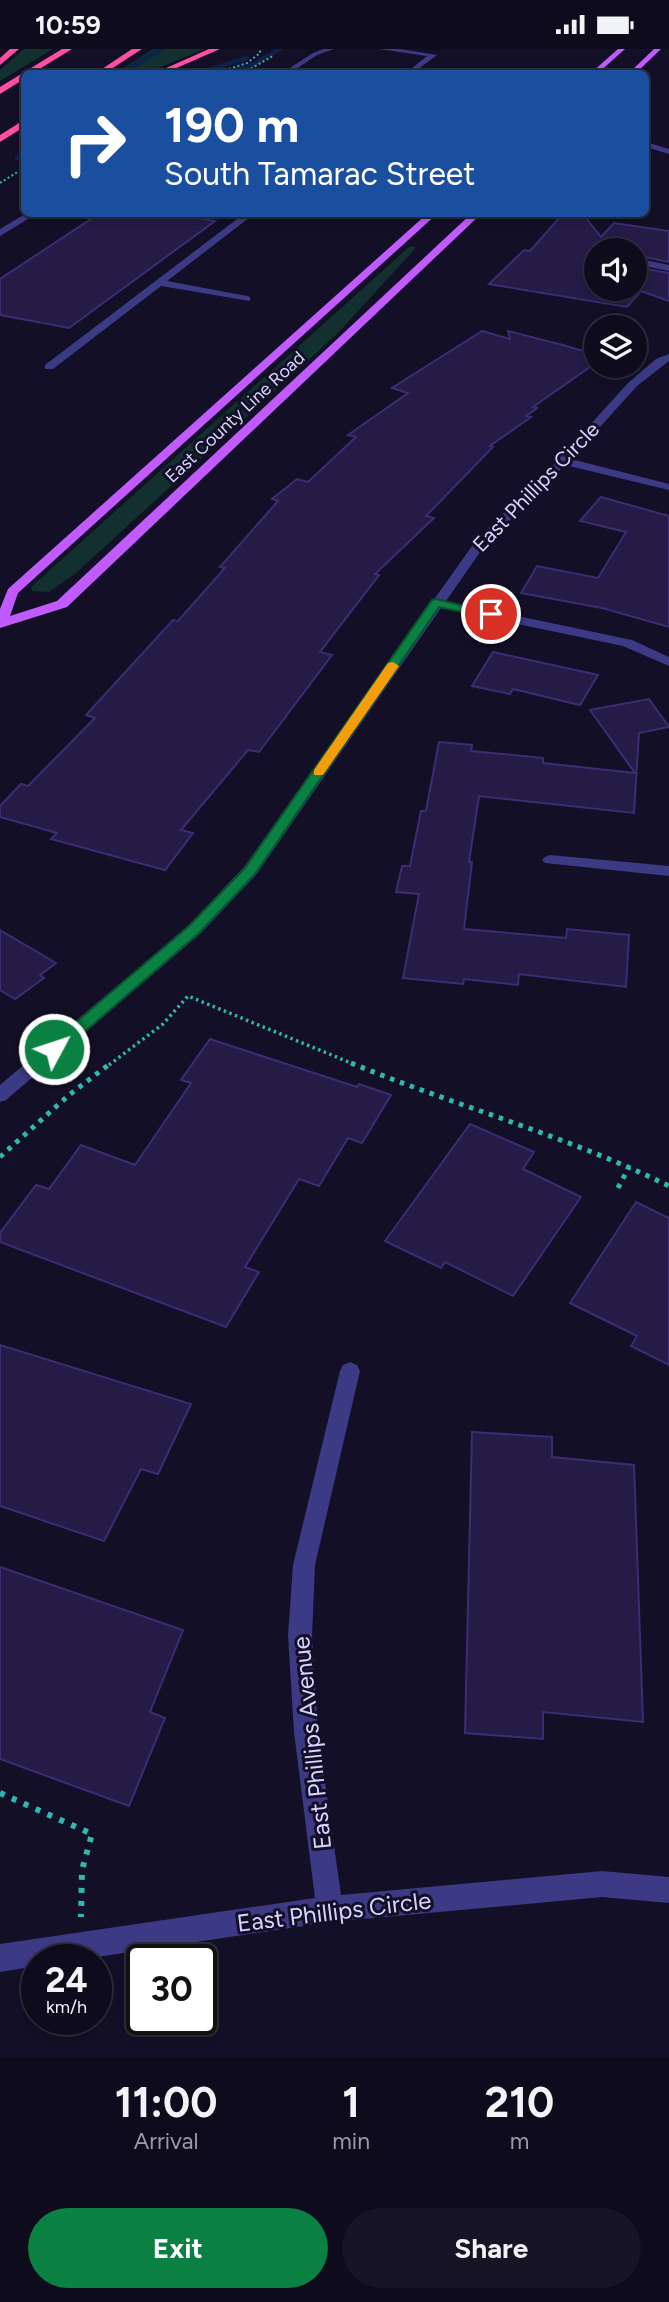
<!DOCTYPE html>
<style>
body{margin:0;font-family:Figtree,sans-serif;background:#171425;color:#f1f3f6;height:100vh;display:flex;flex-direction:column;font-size:26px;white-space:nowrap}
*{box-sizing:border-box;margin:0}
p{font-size:23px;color:#9b9ba3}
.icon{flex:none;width:38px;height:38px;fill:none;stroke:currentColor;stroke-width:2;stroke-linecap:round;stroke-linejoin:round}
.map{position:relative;height:2008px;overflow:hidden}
.details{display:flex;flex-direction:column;background:#0e0b1c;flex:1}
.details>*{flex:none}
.guide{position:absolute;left:21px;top:21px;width:628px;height:147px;border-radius:10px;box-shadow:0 4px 10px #0003,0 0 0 2px #2e2b3b;background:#1a4fa0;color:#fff;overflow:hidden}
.controls{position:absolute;left:584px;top:189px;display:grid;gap:14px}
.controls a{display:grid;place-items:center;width:63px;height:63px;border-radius:50%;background:#0e0b1c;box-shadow:0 4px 10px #0003,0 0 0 2px #2e2b3b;font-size:35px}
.speed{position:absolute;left:21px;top:1895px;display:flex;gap:14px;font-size:35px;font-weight:700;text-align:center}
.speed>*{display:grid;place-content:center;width:91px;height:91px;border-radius:50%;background:#0e0b1c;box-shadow:0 4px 10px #0003,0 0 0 2px #2e2b3b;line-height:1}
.speed small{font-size:18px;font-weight:400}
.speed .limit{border:4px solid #111;border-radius:10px;background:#fff;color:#111}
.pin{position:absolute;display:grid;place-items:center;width:60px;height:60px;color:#fff;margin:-30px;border:4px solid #fff;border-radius:50%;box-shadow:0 2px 7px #0007}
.me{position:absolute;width:77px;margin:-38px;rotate:50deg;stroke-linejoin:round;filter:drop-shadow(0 0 5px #0008)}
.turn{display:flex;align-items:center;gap:24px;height:147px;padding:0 28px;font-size:32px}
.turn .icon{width:91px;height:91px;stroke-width:2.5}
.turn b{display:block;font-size:49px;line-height:60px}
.eta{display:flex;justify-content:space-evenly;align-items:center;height:119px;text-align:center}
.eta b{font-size:42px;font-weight:700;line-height:49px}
.button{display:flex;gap:14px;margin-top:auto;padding:14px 28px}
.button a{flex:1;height:80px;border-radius:42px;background:#0b8043;color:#fff;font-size:28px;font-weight:700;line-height:80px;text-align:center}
.button a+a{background:#171425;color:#f1f3f6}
.status{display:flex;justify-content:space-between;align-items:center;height:49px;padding:0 35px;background:#0e0b1c;direction:ltr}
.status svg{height:19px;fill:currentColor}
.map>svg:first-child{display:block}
.green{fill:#12302f}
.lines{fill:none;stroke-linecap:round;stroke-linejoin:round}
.stream{stroke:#0c2248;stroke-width:4.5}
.building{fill:#241b47;stroke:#3b2d73;stroke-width:2}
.path-far3{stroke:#2fb8b0;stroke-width:2;stroke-dasharray:2 2.5;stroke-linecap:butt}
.path-far2{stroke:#2fb8b0;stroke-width:3.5;stroke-dasharray:2.5 3.5;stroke-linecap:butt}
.path-far1{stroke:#2fb8b0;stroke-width:5;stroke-dasharray:4.5 6;stroke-linecap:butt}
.path{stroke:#2fb8b0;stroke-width:6;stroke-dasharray:5 8;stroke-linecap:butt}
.minor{fill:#3d3a85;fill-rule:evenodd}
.major{fill:#c25bff;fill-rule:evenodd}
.highway{fill:#ff4fa3;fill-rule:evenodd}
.route{fill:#0b8043;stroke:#07532c;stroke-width:2}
.slow{fill:#f59e0b}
.labels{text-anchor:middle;stroke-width:6;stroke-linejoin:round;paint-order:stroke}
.far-street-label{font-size:18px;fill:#d9d4ff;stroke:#130f26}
.street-label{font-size:21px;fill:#d9d4ff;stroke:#130f26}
.near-street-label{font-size:24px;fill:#d9d4ff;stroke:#130f26}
</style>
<div class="status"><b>10:59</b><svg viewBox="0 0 49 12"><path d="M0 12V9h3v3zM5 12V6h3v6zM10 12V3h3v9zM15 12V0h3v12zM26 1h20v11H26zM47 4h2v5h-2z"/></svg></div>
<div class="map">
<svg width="669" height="2008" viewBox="0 0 669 2008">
<rect width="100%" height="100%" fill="#130f26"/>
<g class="green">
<path d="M 24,0 L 53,0 L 0,32 L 0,21 Z"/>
<path d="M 153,0 L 205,0 L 146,24 L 116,24 Z"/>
<path d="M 415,197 L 414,201 L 338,284 L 75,525 L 49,543 L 32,542 L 31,538 L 409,198 Z"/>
</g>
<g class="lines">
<g class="stream">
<path d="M 123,24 L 161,0"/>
<path d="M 199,24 L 247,9"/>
<path d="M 225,24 L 254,15 L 280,0"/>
<path d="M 17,109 L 24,105"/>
</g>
</g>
<g class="building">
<path d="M 100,164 L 171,164 L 215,172 L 69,279 L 0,266 L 0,230 Z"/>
<path d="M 583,165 L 601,188 L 614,174 L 669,182 L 669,213 L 635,206 L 635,201 L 597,201 L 597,240 L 635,240 L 635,218 L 669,224 L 669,252 L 641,242 L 627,258 L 489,235 L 524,201 L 530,202 L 561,167 Z"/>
<path d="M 482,282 L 510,290 L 508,282 L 559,295 L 597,306 L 597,313 L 533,358 L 537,359 L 526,367 L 531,368 L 490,397 L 493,398 L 426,467 L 434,469 L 375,525 L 379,526 L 320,603 L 332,606 L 259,703 L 248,701 L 181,781 L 193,784 L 165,821 L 51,790 L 57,784 L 0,768 L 0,757 L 21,735 L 28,737 L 95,669 L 86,666 L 173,571 L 178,572 L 225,519 L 220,518 L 278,452 L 272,450 L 297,430 L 308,433 L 356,388 L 348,386 L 408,344 L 392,339 Z"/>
<path d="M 601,448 L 669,467 L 669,578 L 602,559 L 521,544 L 537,517 L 598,529 L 626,483 L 580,472 Z"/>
<path d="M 493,603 L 598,626 L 580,656 L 513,640 L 510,645 L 472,637 Z"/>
<path d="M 649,650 L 669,678 L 639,684 L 634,764 L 479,747 L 469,813 L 472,813 L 464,880 L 566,889 L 567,880 L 629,886 L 626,938 L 519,925 L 518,936 L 464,930 L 463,935 L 403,929 L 419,845 L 396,843 L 402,817 L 410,817 L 421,762 L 426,762 L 439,693 L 472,696 L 471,702 L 543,709 L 543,714 L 635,724 L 590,661 Z"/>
<path d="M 0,881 L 56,914 L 40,926 L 44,929 L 15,950 L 0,941 Z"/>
<path d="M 210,990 L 357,1038 L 359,1035 L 391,1046 L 362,1094 L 348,1089 L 319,1137 L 299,1130 L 245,1218 L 259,1223 L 226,1278 L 0,1193 L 0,1184 L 36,1136 L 49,1140 L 81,1096 L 135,1116 L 191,1034 L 181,1031 Z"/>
<path d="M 470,1075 L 534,1103 L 523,1120 L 581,1148 L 513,1247 L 445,1213 L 441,1219 L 385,1192 Z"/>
<path d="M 636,1153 L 669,1169 L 669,1316 L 631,1297 L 637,1287 L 570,1254 Z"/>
<path d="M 0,1296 L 191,1355 L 158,1425 L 141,1420 L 104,1492 L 0,1457 Z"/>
<path d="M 472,1383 L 552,1388 L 552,1408 L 634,1416 L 643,1673 L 543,1663 L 543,1690 L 465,1684 Z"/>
<path d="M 0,1518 L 183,1581 L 150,1663 L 165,1669 L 129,1757 L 0,1710 Z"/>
</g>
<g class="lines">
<g class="path-far3">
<path d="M 216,24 L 247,14 L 260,4 L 260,0"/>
<path d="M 243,24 L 273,7"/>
<path d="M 0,134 L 24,119"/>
</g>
<path class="path-far2" d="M 109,1016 L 163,975 L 188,947 L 356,1016"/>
<g class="path-far1">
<path d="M 351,1014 C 456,1057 567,1087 669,1137"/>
<path d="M 0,1108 L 69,1046 L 111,1014"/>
<path d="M 618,1139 L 629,1118"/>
</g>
<path class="path" d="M 0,1744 L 92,1785 L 82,1821 L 81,1868"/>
<g class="minor">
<path d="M 324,0 L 334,0 L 317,6 L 290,24 L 282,24 L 313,4 Z"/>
<path d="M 379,0 L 400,0 L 437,6 L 413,24 L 406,24 L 427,7 Z"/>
<path d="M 646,93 L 669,100 L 669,105 L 646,98 Z"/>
<path d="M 27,164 L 38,164 L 0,187 L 0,180 Z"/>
<path d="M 245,164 L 254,165 L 167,232 L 247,247 L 250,248 L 250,252 L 161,237 L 53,320 L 45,320 L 45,316 Z"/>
<path d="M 635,209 L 669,216 L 669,222 L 635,215 Z"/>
<path d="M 669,305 L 669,312 L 637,337 L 571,410 L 669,435 L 669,441 L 565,416 L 485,496 L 446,552 L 632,591 L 669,608 L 669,617 L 623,597 L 441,559 L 256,826 L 200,885 L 6,1051 L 0,1053 L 0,1036 L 188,877 L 244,818 L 477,490 L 559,410 L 629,333 L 656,310 Z"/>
<path d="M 550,806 L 669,817 L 669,827 L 545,814 L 542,811 L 545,808 Z"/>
<path d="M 350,1313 L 357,1316 L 360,1322 L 315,1516 L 312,1586 L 318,1683 L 341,1846 L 602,1822 L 669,1828 L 669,1854 L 602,1848 L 330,1873 L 77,1911 L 37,1911 L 37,1917 L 0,1923 L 0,1895 L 315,1849 L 294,1683 L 288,1586 L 293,1516 L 340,1322 L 343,1316 Z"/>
</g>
<g class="major">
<path d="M 618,0 L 625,0 L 598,24 L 591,24 Z"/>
<path d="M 654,0 L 661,0 L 636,24 L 629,24 Z"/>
<path d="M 428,164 L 438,164 L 18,544 L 10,567 L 57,552 L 472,164 L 482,164 L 67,558 L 0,579 L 0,560 L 8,540 Z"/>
</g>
<g class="highway">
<path d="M 10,0 L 19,0 L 0,16 L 0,9 Z"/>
<path d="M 62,0 L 72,0 L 33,24 L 24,24 L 24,30 L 0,45 L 0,38 Z"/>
<path d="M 132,0 L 142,0 L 105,24 L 96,24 Z"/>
<path d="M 209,0 L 220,0 L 165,24 L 155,24 Z"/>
<path d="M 24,71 L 24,78 L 0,93 L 0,86 Z"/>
</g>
</g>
<path class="route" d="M 436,550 L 497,565 L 491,569 L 439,558 L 255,825 L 199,884 L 60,1004 L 49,1004 L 46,1000 L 49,996 L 189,877 L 245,819 L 432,551 Z"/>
<path class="slow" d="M 393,613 L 399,617 L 323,726 L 314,726 L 314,721 L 388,614 Z"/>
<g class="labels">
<g class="far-street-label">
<text transform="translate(235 368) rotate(-43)" y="6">East County Line Road</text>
</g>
<g class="street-label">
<text transform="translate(536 438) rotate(-46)" y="7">East Phillips Circle</text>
</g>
<g class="near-street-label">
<text transform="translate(312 1694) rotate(-96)" y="8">East Phillips Avenue</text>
<text transform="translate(334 1863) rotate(-7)" y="8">East Phillips Circle</text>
</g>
</g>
</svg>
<div class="controls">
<a><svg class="icon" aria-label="sound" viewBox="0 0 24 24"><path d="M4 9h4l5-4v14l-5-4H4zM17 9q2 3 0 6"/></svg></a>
<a><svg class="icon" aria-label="layers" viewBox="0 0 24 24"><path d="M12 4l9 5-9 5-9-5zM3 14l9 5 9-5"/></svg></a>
</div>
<div class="speed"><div>24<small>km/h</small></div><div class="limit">30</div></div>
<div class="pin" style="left:491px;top:565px;background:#d93025"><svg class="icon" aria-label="arrive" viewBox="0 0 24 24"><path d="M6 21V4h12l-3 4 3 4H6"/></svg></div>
<svg class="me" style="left:54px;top:1000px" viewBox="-20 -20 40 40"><circle r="17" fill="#0b8043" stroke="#fff" stroke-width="3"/><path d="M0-11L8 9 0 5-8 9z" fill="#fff"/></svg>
<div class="guide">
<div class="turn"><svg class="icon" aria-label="right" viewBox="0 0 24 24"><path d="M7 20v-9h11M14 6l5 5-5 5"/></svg><div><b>190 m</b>South Tamarac Street</div></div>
</div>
</div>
<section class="details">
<div class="eta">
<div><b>11:00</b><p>Arrival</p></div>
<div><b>1</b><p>min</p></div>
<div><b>210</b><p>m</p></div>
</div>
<div class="button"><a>Exit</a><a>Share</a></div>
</section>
